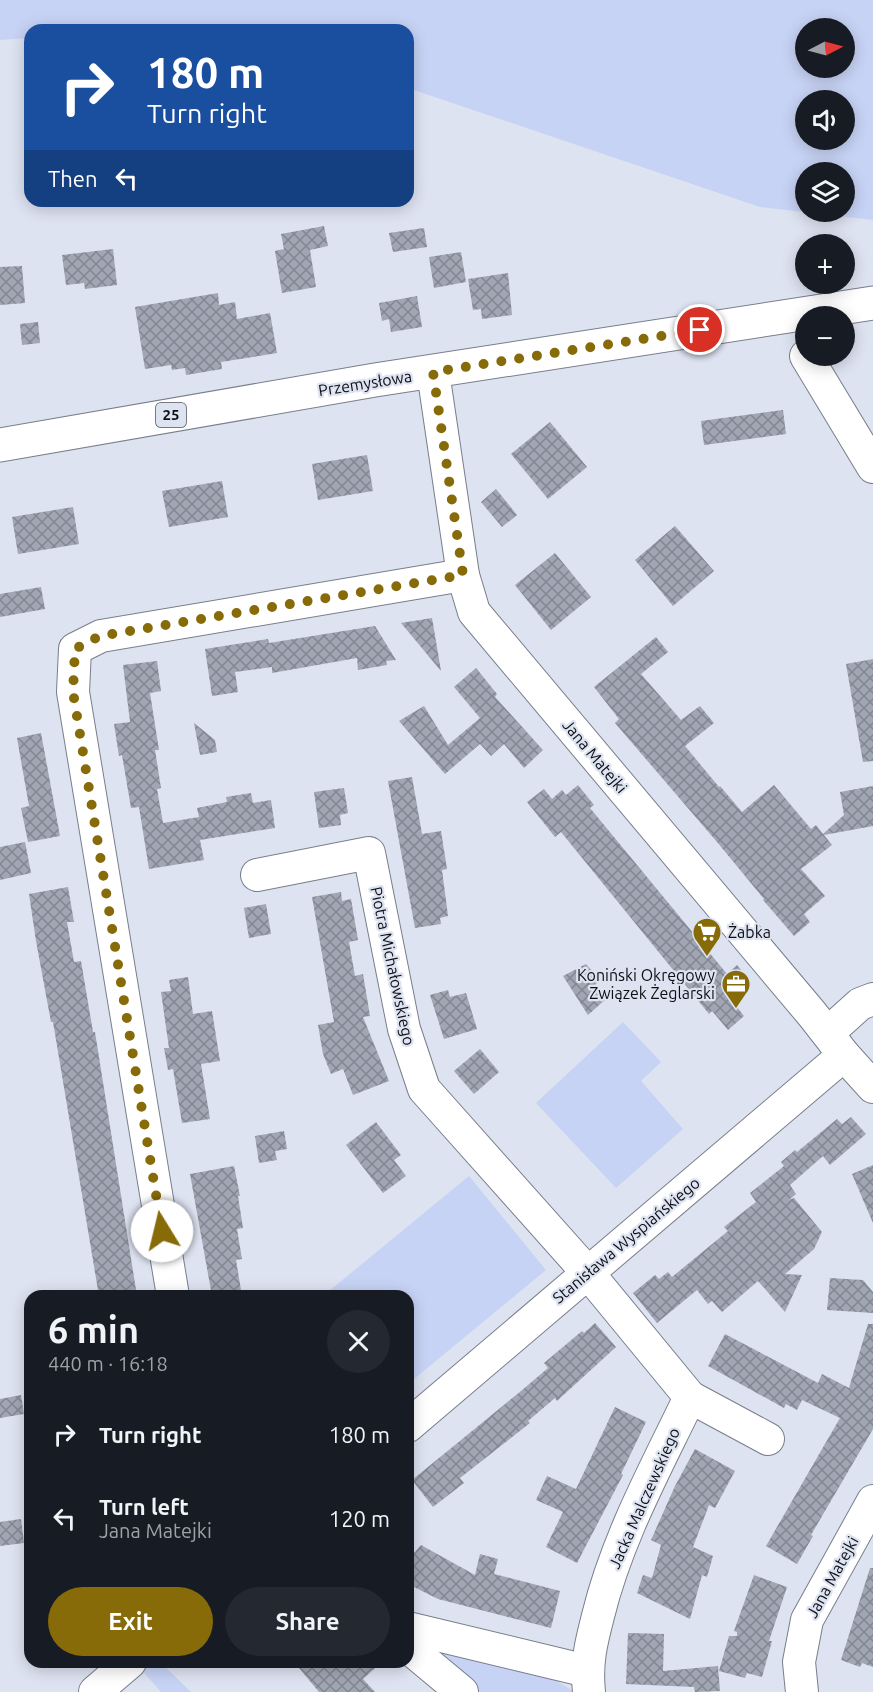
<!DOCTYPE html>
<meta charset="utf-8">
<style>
body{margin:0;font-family:Ubuntu,sans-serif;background:#242831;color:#f1f3f6;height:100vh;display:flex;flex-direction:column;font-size:22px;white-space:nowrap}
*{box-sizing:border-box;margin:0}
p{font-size:20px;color:#9ea1a6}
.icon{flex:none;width:33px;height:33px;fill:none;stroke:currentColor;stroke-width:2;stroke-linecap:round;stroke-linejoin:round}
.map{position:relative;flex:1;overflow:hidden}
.sheet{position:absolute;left:24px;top:1290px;width:390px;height:378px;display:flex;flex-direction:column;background:#171b24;border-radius:18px;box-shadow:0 3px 15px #0003}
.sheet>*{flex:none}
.guide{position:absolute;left:24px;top:24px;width:390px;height:183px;border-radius:18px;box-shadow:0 3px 15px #0003;background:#1a4fa0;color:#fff;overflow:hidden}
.needle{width:39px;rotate:84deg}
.buttons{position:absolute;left:795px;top:18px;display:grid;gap:12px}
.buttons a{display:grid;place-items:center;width:60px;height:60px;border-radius:50%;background:#171b24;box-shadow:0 3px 15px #0003;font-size:30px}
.pin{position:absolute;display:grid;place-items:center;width:51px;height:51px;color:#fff;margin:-26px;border:3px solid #fff;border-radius:50%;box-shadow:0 2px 6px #0007}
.me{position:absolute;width:66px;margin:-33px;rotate:351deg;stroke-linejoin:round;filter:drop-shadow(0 0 4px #0008)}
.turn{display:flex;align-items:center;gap:21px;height:126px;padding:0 24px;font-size:27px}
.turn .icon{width:78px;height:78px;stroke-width:2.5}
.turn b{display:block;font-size:42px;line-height:51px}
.then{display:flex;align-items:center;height:57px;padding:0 24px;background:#0003;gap:12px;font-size:22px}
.round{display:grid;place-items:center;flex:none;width:63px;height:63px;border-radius:32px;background:#242831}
.summary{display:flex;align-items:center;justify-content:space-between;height:102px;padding:0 24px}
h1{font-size:36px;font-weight:700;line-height:45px}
.primary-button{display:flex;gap:12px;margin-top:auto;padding:12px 24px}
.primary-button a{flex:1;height:69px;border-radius:36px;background:#876b08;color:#fff;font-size:24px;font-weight:700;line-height:69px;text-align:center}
.primary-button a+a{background:#242831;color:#f1f3f6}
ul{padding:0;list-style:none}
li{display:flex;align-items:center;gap:18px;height:84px;padding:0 24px}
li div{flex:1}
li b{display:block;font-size:22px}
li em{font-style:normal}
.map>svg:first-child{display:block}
.green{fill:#c7d3f5;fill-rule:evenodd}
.building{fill:url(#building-cross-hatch)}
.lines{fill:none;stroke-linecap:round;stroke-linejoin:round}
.minor-casing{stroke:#797e8b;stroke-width:34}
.major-casing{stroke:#797e8b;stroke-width:35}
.minor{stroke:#fff;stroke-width:32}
.major{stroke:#fff;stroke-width:33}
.route{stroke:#876b08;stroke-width:10;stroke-dasharray:0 18}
.labels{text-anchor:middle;stroke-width:4.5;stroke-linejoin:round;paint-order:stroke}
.shield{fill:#dee3f2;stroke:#4c4f57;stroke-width:1.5}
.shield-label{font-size:15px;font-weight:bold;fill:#0d0f14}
.street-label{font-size:16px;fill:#0d0f14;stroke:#dee3f2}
.poi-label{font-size:16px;fill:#0d0f14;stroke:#dee3f2;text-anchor:start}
</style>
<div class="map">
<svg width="873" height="1692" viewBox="0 0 873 1692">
<defs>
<pattern id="building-cross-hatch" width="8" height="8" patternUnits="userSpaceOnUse" patternTransform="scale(1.5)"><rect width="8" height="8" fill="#a1a6b4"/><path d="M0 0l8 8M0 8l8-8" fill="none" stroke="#828691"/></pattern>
</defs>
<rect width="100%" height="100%" fill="#dee3f2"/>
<g class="green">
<path d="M 0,0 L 873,0 L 873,220 L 760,207 L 408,88 L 408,30 L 30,30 L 30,38 L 0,40 ZM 806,28 L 844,28 L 844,68 L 806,68 ZM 806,100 L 844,100 L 844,140 L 806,140 ZM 806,172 L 844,172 L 844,212 L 806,212 Z"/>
<path d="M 623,1022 L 661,1062 L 641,1081 L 683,1129 L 616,1188 L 536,1103 Z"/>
<path d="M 469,1176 L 546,1270 L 408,1384 L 408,1296 L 323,1296 Z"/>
<path d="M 419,1644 L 550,1677 L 575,1692 L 480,1692 Z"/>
<path d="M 145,1662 L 160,1662 L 191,1692 L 161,1692 L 139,1667 Z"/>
</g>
<g class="building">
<path d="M 324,226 L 328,246 L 310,250 L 316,287 L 282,293 L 275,251 L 284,249 L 281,234 Z"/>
<path d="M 424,228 L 427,247 L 393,252 L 389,233 Z"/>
<path d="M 113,249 L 117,285 L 85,289 L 84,283 L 66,285 L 62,255 Z"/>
<path d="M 461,252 L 466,282 L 434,288 L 429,257 Z"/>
<path d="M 22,266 L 25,303 L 0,305 L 0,267 Z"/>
<path d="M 508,273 L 512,315 L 482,319 L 481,309 L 473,310 L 468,279 Z"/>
<path d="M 218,293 L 219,305 L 235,302 L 237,319 L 270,313 L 277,353 L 221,362 L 222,369 L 186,375 L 185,368 L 172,370 L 171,365 L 145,369 L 135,307 Z"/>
<path d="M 417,296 L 422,327 L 391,332 L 389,319 L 382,321 L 379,303 Z"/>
<path d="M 38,322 L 40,343 L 22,345 L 20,324 Z"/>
<path d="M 783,410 L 786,434 L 704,445 L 701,421 Z"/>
<path d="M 550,422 L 587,467 L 548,499 L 511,454 Z"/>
<path d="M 367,455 L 373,491 L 318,500 L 312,464 Z"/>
<path d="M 222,481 L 228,517 L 169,527 L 162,491 Z"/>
<path d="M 496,489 L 517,515 L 502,527 L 481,502 Z"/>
<path d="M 73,507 L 79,544 L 18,554 L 12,517 Z"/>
<path d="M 675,526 L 714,571 L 673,606 L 635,560 Z"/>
<path d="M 555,553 L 591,597 L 551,630 L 515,585 Z"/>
<path d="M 41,587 L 45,609 L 0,617 L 0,594 Z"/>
<path d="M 432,618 L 441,671 L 401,623 Z"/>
<path d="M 375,626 L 396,660 L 386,661 L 387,665 L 358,670 L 357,658 L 272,673 L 272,667 L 235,672 L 238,692 L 212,696 L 205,649 L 268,639 L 269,643 Z"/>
<path d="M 656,637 L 668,652 L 641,674 L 681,720 L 700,706 L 714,723 L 685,746 L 719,787 L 720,786 L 742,812 L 774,785 L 811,829 L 816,825 L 823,834 L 844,815 L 840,792 L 873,786 L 873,826 L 824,835 L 832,845 L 801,869 L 825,896 L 804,914 L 810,922 L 794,936 L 763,900 L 764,899 L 717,842 L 615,723 L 619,719 L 594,687 Z"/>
<path d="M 873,659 L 873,761 L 863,762 L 846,664 Z"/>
<path d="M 157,661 L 161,691 L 150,693 L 159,750 L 155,750 L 161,788 L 157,789 L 163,823 L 199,817 L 197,808 L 227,802 L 226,797 L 251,793 L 253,803 L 271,800 L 275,828 L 200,840 L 204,860 L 149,869 L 139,807 L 131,808 L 122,755 L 119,756 L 114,724 L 130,722 L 123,665 Z"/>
<path d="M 476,668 L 497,694 L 495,697 L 543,750 L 524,768 L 504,744 L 491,756 L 480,744 L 445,774 L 399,721 L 424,706 L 448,745 L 480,718 L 454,687 Z"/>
<path d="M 194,723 L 215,740 L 217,752 L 200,755 Z"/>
<path d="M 41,733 L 60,836 L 28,842 L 21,808 L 29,806 L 17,738 Z"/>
<path d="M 412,777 L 422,834 L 441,831 L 447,869 L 442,870 L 448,916 L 440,918 L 441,924 L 415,928 L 388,781 Z"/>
<path d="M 578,785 L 594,805 L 590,808 L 727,974 L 737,965 L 749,980 L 729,997 L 744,1016 L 728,1030 L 712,1011 L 709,1014 L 561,832 L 555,837 L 527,802 L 544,789 L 552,799 L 562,790 L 566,795 Z"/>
<path d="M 344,788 L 348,813 L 340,815 L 341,825 L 319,828 L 314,792 Z"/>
<path d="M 25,842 L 31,873 L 0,880 L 0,847 Z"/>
<path d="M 68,887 L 74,922 L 67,922 L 74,962 L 81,961 L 93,1032 L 95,1032 L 137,1296 L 99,1296 L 53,1022 L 51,1022 L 36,941 L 29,894 Z"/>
<path d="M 341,892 L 342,901 L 351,899 L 358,940 L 349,942 L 355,976 L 363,974 L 370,1016 L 363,1017 L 389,1081 L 353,1095 L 343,1069 L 331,1074 L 323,1054 L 318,1025 L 334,1022 L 312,897 Z"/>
<path d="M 266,904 L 271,934 L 249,938 L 244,908 Z"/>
<path d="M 586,964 L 600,980 L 595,985 L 606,999 L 588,1015 L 563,976 Z"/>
<path d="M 188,977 L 193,1014 L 212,1011 L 220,1061 L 201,1064 L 210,1119 L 182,1123 L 173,1069 L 168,1070 L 164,1048 L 169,1048 L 161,992 L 171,991 L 169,980 Z"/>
<path d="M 448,990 L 450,997 L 466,993 L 477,1029 L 444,1039 L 430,995 Z"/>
<path d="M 480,1049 L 499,1072 L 474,1094 L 454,1071 Z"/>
<path d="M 851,1117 L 866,1134 L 830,1165 L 823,1156 L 790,1185 L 796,1194 L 789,1200 L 794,1198 L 822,1232 L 814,1249 L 785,1274 L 802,1275 L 785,1312 L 758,1281 L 722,1312 L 712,1301 L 708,1304 L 697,1290 L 657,1323 L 633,1293 L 655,1275 L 659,1279 L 668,1272 L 672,1277 L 728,1231 L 724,1227 L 756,1202 L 750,1193 L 784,1166 L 781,1162 L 795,1150 L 797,1152 L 837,1119 L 842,1124 Z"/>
<path d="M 376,1122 L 401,1155 L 394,1160 L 406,1176 L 383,1193 L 346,1145 Z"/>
<path d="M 284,1131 L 287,1149 L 275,1151 L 277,1160 L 259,1163 L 255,1136 Z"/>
<path d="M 873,1165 L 873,1223 L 852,1174 Z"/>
<path d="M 234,1166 L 240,1196 L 238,1196 L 243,1228 L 237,1229 L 242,1259 L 236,1260 L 242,1296 L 212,1296 L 190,1174 Z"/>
<path d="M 830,1278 L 863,1280 L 873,1292 L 873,1313 L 827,1310 Z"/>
<path d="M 595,1323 L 616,1347 L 557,1401 L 555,1398 L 528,1421 L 530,1423 L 460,1478 L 464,1483 L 433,1507 L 412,1480 L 521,1391 L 548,1368 L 544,1363 L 582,1331 L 584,1333 Z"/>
<path d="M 868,1324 L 873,1324 L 873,1429 L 811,1535 L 813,1536 L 797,1564 L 766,1546 L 840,1418 L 802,1400 L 797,1410 L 786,1404 L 784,1408 L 708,1366 L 725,1334 L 818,1383 L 822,1374 L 849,1388 Z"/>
<path d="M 21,1395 L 24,1414 L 0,1418 L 0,1399 Z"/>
<path d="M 615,1407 L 646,1422 L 621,1474 L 623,1475 L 577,1563 L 546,1547 L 563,1512 L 536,1500 L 547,1476 L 576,1489 Z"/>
<path d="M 695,1449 L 735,1471 L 715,1508 L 709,1505 L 693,1547 L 713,1556 L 707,1577 L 702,1575 L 690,1619 L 637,1593 L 643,1575 L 652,1578 L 661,1545 L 651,1540 L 675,1486 Z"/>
<path d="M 21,1519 L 24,1543 L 0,1546 L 0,1522 Z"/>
<path d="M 421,1545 L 475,1575 L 480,1554 L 498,1559 L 494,1574 L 560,1591 L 551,1628 L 438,1599 L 408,1584 L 408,1560 Z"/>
<path d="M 870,1568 L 873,1568 L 873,1667 L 862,1663 L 860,1667 L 841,1660 Z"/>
<path d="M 754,1575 L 787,1587 L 769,1641 L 772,1641 L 762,1677 L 747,1673 L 745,1678 L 719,1671 L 729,1636 L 737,1636 L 737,1632 L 734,1631 Z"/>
<path d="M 628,1633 L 664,1634 L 663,1671 L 718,1666 L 720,1691 L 695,1692 L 694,1687 L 626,1684 Z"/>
<path d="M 294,1662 L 382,1662 L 363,1679 L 375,1692 L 319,1692 Z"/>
</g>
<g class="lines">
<g class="minor-casing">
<g id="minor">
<path d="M 806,356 L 873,467"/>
<path d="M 433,372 L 463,575 L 474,612 L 812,1014 L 844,1055 L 873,1087"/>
<path d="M 257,875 L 369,853 L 404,1029 L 424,1089 L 588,1273 L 690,1397 C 656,1468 617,1538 598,1616 C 591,1643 586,1663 589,1692"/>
<path d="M 828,1033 L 860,1004 L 873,999"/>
<path d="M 173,1296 L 73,692 L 75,649 L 101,636 L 463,575"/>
<path d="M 690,1397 L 768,1439"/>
<path d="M 408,1426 L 844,1055"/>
<path d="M 408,1628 L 587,1671"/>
<path d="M 408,1647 L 462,1692"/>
<path d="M 95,1692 L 130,1662"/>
<path d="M 802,1692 L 799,1662 L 807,1620 L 873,1501"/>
</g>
</g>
<g class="major-casing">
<path id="major" d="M 0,445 L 375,380 L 873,303"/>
</g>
<use href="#minor" class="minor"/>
<use href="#major" class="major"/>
</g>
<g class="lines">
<path class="route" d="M 162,1231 L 73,692 L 75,649 L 100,636 L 463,575 L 433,372 L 700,330"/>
</g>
<defs>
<g id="supermarket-pin" transform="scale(1.5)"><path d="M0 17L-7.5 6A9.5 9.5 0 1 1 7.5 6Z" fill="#876b08" stroke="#dee3f2"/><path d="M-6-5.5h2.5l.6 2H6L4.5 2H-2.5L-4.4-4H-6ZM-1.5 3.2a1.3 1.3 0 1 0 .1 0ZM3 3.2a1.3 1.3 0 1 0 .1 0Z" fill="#fff"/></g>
<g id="office-pin" transform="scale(1.5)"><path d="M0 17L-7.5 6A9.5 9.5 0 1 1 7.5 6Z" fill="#876b08" stroke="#dee3f2"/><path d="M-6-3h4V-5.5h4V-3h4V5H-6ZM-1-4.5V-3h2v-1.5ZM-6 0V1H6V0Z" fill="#fff"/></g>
</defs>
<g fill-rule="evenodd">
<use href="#supermarket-pin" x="707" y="932"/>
<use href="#office-pin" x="736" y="984"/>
</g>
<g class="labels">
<rect class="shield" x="156" y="403" width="30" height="24" rx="4.5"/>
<g class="shield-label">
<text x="171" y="420">25</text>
</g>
<g class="street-label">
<text transform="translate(365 383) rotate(-9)" y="6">Przemysłowa</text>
<text transform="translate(595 756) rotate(50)" y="6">Jana Matejki</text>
<text transform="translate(393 966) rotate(78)" y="6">Piotra Michałowskiego</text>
<text transform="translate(626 1240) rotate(-40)" y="6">Stanisława Wyspiańskiego</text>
<text transform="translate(644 1498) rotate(-66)" y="6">Jacka Malczewskiego</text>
<text transform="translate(832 1577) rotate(-61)" y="6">Jana Matejki</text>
</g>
<g class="poi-label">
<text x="728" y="938">Żabka</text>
<text x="715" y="981" text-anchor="end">Koniński Okręgowy<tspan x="715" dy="18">Związek Żeglarski</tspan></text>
</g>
</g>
</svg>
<div class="buttons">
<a><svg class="needle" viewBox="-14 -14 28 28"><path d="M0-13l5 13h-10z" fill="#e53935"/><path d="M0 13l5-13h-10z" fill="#9ea1a6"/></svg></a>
<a><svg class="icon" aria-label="sound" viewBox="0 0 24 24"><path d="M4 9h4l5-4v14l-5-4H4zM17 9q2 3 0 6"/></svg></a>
<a><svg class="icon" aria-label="layers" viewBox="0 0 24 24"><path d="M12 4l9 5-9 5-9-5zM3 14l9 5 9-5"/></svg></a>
<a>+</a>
<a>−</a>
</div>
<div class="pin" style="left:700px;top:330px;background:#d93025"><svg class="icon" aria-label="arrive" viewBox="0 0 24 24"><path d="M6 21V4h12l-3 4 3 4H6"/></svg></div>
<svg class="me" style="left:162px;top:1231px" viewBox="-20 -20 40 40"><circle r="19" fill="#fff"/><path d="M0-13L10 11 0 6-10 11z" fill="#876b08"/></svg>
<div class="guide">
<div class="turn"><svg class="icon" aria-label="right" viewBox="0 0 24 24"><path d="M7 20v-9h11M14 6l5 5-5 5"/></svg><div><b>180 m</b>Turn right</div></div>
<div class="then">Then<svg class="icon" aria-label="left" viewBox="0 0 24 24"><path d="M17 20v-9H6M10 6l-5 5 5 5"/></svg></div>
</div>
<section class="sheet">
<div class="summary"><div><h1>6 min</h1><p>440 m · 16:18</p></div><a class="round"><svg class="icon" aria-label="close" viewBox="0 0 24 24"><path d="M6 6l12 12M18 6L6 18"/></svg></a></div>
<ul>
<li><svg class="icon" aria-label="right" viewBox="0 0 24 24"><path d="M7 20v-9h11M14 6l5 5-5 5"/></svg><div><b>Turn right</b></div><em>180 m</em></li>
<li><svg class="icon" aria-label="left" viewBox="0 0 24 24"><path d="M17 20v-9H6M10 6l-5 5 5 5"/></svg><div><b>Turn left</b><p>Jana Matejki</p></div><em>120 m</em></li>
</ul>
<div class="primary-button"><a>Exit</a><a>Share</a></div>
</section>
</div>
